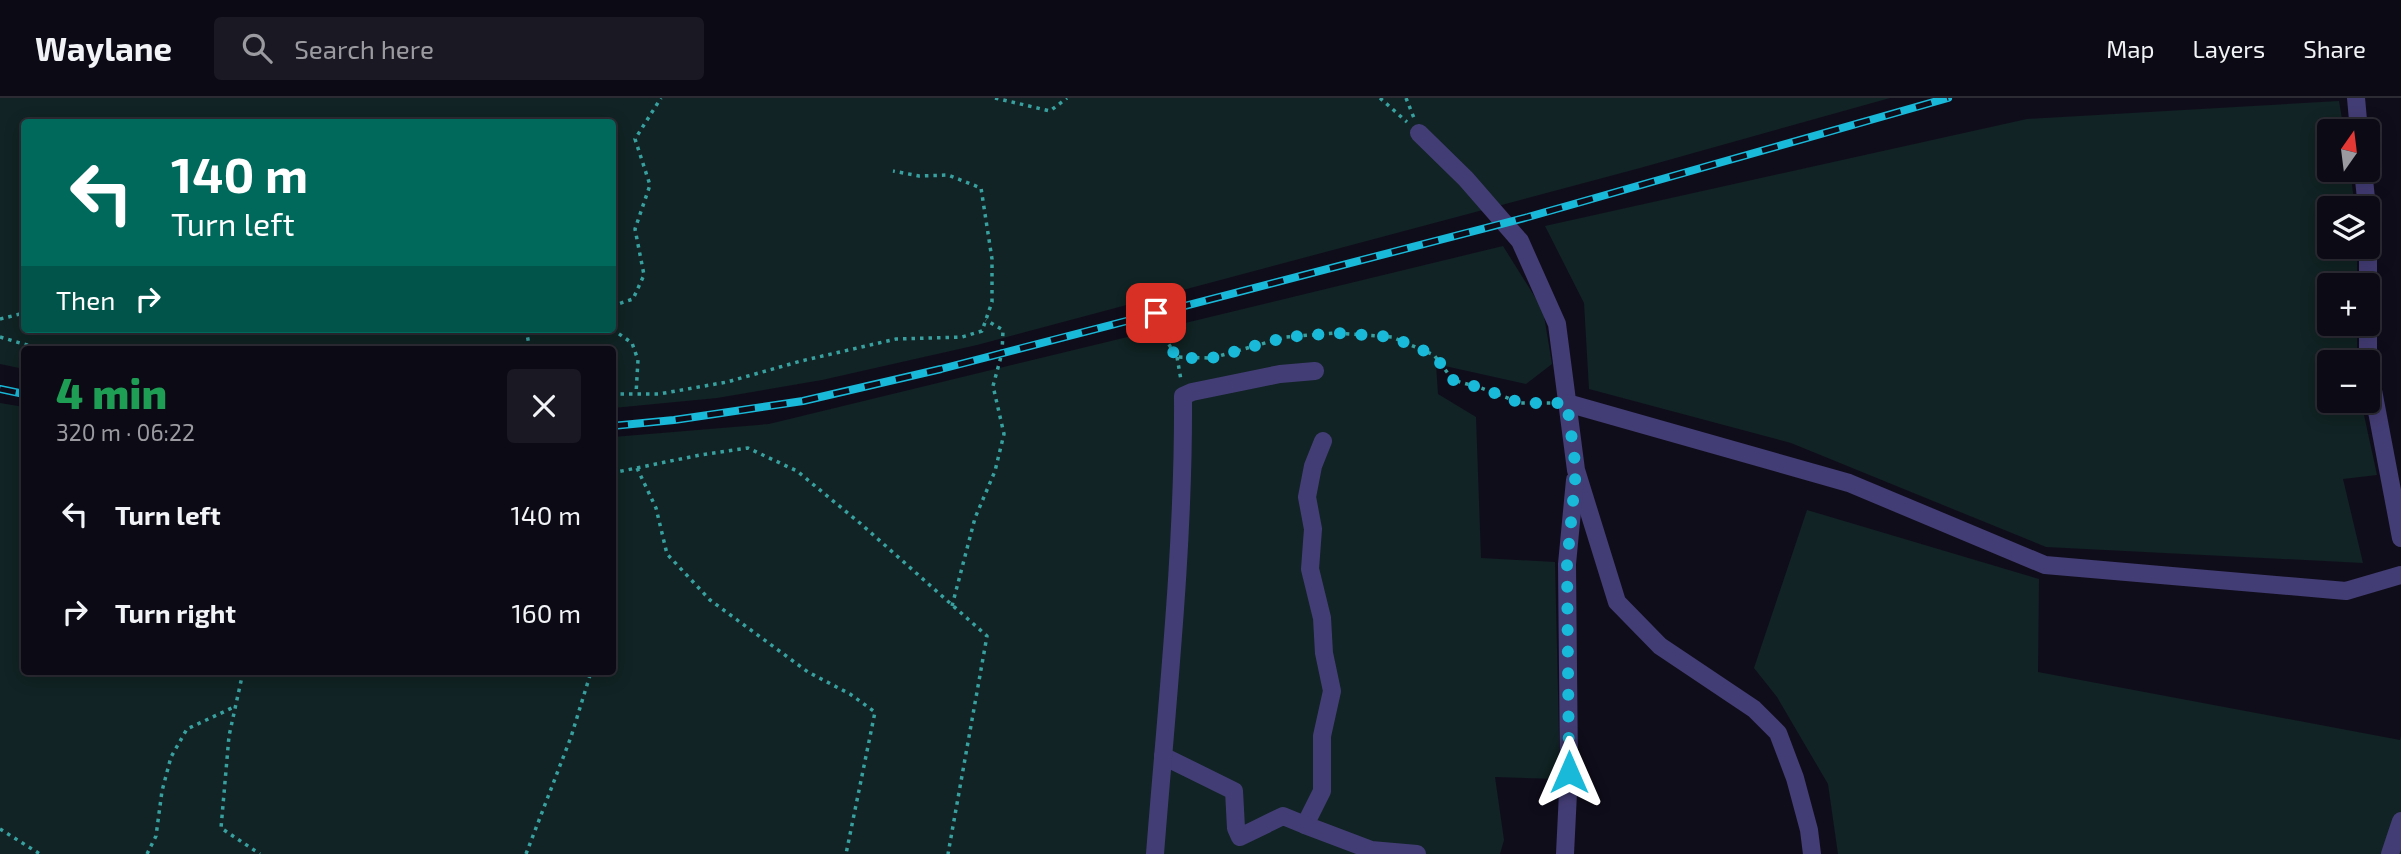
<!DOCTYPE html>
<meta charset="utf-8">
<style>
body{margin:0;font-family:"Exo 2",sans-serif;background:#1a1822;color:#f1f3f6;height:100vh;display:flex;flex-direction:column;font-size:26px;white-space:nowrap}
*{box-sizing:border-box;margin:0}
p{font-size:23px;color:#9a9aa0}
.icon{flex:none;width:38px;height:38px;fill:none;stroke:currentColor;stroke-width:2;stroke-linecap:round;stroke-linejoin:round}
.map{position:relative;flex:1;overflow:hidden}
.sheet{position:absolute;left:21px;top:248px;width:595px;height:329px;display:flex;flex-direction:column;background:#0c0a14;border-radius:7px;box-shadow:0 4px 18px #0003,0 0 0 2px #2c2b34}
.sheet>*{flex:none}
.guide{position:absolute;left:21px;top:21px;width:595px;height:214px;border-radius:7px;box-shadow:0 4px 18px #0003,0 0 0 2px #2c2b34;background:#00695c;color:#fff;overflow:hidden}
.needle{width:46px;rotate:14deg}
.controls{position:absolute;left:2317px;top:21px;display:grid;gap:14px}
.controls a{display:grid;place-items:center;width:63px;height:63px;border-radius:7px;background:#0c0a14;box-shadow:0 4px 18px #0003,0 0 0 2px #2c2b34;font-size:35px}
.pin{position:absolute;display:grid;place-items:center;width:60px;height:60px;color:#fff;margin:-30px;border-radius:14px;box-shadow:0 4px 10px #0006}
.me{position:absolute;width:77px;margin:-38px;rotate:0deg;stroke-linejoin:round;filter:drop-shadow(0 0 5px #0008)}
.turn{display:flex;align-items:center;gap:24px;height:147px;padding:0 35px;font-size:32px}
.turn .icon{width:91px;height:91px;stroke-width:2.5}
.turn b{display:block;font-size:49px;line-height:60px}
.then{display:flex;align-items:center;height:66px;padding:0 35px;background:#0003;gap:14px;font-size:26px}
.round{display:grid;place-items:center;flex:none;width:74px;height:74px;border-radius:7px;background:#1a1822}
.head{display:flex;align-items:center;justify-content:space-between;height:119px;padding:0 35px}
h1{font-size:42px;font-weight:800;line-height:52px;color:#1e9e55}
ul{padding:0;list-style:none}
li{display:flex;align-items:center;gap:21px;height:98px;padding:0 35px}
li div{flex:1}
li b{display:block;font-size:26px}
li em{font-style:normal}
header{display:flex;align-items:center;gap:42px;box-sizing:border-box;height:98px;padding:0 35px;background:#0c0a14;border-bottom:2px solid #2c2b34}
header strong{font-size:33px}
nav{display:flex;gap:38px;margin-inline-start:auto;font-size:24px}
.search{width:490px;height:63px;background:#1a1822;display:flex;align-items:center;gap:18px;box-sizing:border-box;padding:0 24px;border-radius:7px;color:#9a9aa0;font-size:26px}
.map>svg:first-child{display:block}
.green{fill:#112324;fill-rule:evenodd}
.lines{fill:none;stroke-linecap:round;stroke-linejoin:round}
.path{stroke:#39a0a0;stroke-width:3.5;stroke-dasharray:3.5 5;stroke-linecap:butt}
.minor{stroke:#433d75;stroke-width:18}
.rail-casing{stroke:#18b9d9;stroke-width:8}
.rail{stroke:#100d1b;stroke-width:5;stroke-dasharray:16;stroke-linecap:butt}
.route{stroke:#18b9d9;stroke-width:12;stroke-dasharray:0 21.6}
</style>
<header>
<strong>Waylane</strong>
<div class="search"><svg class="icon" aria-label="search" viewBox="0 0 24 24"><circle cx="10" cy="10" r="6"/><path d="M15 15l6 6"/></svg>Search here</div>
<nav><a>Map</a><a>Layers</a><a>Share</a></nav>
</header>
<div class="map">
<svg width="2401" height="756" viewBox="0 0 2401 756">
<rect width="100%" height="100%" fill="#100d1b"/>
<g class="green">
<path d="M 0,0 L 1890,0 L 1640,70 L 977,247 L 822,282 L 717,300 L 613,310 L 612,252 L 24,252 L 24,271 L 0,266 ZM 24,24 L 612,24 L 612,231 L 24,231 Z"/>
<path d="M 2339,3 L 2344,33 L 2329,33 L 2329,72 L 2350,72 L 2355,110 L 2329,110 L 2329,149 L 2357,149 L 2357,187 L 2329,187 L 2329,226 L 2357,226 L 2357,264 L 2329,264 L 2329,303 L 2361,303 L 2377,377 L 2343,381 L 2363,465 L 2046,449 L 1791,345 L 1589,291 L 1584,205 L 1545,128 L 2027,21 Z"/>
<path d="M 1503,148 L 1543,212 L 1552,266 L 1526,286 L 1436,266 L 1438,296 L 1476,319 L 1481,460 L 1555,464 L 1560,681 L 1495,679 L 1504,742 L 1500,756 L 0,756 L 0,305 L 24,309 L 24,574 L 612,574 L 613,339 L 769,326 Z"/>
<path d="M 1807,412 L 2039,481 L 2038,574 L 2400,642 L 2401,638 L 2401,756 L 1838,756 L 1828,686 L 1777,599 L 1754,570 Z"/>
</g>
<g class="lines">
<g class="path">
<path d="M 995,0 L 1050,13 L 1067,0"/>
<path d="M 1380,0 L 1407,24"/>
<path d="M 1406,0 L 1414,20"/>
<path d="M 612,208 L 633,201 L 644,177 L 635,131 L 650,87 L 635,41 L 661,0"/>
<path d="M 1156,215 L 1166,242 L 1177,259 L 1212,260 L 1286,239 L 1336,235 L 1392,239 L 1434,257 L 1453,282 L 1481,290 L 1521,305 L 1551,305"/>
<path d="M 0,221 L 24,215"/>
<path d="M 526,231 L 530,252"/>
<path d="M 612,231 L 632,245 L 638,262 L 636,296"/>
<path d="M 0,239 L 44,252"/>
<path d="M 1177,259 L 1181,282"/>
<path d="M 612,296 L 659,296 L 727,284 L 801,263 L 896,241 L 962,239 L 982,233 L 992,204 L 992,161 L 981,90 L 948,77 L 919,78 L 893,73"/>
<path d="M 637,370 L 656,410 L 667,456 L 710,502 L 808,574 L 850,596 L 875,614 L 846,756"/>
<path d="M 612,375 L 700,357 L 748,350 L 797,373 L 861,426 L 987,538 L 948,756"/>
<path d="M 952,508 L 975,420 L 995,373 L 1004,336 L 993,288 L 1002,255 L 1003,232 L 986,222"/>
<path d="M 243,574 L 229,638 L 221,730 L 260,756"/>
<path d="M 0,731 L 40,756"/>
<path d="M 147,756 L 156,738 L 162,693 L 171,659 L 187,631 L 234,609"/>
<path d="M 526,756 L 571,639 L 591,574"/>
</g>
<g class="minor">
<path d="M 2356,0 L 2359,33"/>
<path d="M 1419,35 L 1466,81 L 1520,143 L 1557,226 L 1576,372 L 1617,504 L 1660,548 L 1754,611 L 1778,635 L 1795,680 L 1809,732 L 1812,756"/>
<path d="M 2363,72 L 2367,110"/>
<path d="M 2368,113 L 2368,266 L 2401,440"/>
<path d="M 1567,305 L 1849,385 L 2045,467 L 2346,493 L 2401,477"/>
<path d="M 1323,343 L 1313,368 L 1307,399 L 1313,431 L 1310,471 L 1322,520 L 1324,555 L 1332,593 L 1322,638 L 1322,693 L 1305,727 L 1371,752 L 1417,756"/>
<path d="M 1163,658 L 1234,693 L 1236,730 L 1240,739 L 1283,718 L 1305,727"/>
<path d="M 1155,756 C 1167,603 1184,451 1183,298 L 1192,294 L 1280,276 L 1315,273"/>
<path d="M 1565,756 L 1569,674 L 1567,466 L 1575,382"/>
<path d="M 2390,756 L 2401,723"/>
</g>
<g class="rail-casing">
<g id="rail">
<path d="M 0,291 L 24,296"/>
<path d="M 612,328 L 674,322 L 803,303 L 941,271 L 1528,119 L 1948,0"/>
</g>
</g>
<use href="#rail" class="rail"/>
</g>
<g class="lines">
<path class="route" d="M 1156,215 L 1166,243 L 1177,260 L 1212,260 L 1286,239 L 1336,235 L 1392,239 L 1434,257 L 1453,282 L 1481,290 L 1521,305 L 1567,305 L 1576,372 L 1567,466 L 1569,674"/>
</g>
</svg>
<div class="controls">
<a><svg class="needle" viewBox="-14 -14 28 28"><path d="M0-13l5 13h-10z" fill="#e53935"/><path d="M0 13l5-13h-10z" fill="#9a9aa0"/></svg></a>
<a><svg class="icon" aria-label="layers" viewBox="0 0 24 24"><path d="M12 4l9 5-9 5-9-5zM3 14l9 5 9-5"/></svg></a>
<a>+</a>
<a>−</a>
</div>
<div class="pin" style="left:1156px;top:215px;background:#d93025"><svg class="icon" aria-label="arrive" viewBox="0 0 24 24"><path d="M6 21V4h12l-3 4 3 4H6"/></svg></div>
<svg class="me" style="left:1569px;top:674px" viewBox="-20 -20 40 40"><path d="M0-17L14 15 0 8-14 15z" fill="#18b9d9" stroke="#fff" stroke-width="4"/></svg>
<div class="guide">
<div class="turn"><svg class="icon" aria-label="left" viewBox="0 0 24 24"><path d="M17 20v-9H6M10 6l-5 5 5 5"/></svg><div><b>140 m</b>Turn left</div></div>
<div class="then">Then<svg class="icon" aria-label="right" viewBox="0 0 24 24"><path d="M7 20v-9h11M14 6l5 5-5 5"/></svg></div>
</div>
<section class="sheet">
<div class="head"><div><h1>4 min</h1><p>320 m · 06:22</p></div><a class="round"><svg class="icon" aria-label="close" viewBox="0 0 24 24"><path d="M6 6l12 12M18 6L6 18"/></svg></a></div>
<ul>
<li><svg class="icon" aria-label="left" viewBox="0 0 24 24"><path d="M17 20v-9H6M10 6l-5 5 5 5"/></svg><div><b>Turn left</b></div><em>140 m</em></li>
<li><svg class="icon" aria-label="right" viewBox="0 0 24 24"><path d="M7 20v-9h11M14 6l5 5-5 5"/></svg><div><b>Turn right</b></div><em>160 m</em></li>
</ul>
</section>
</div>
